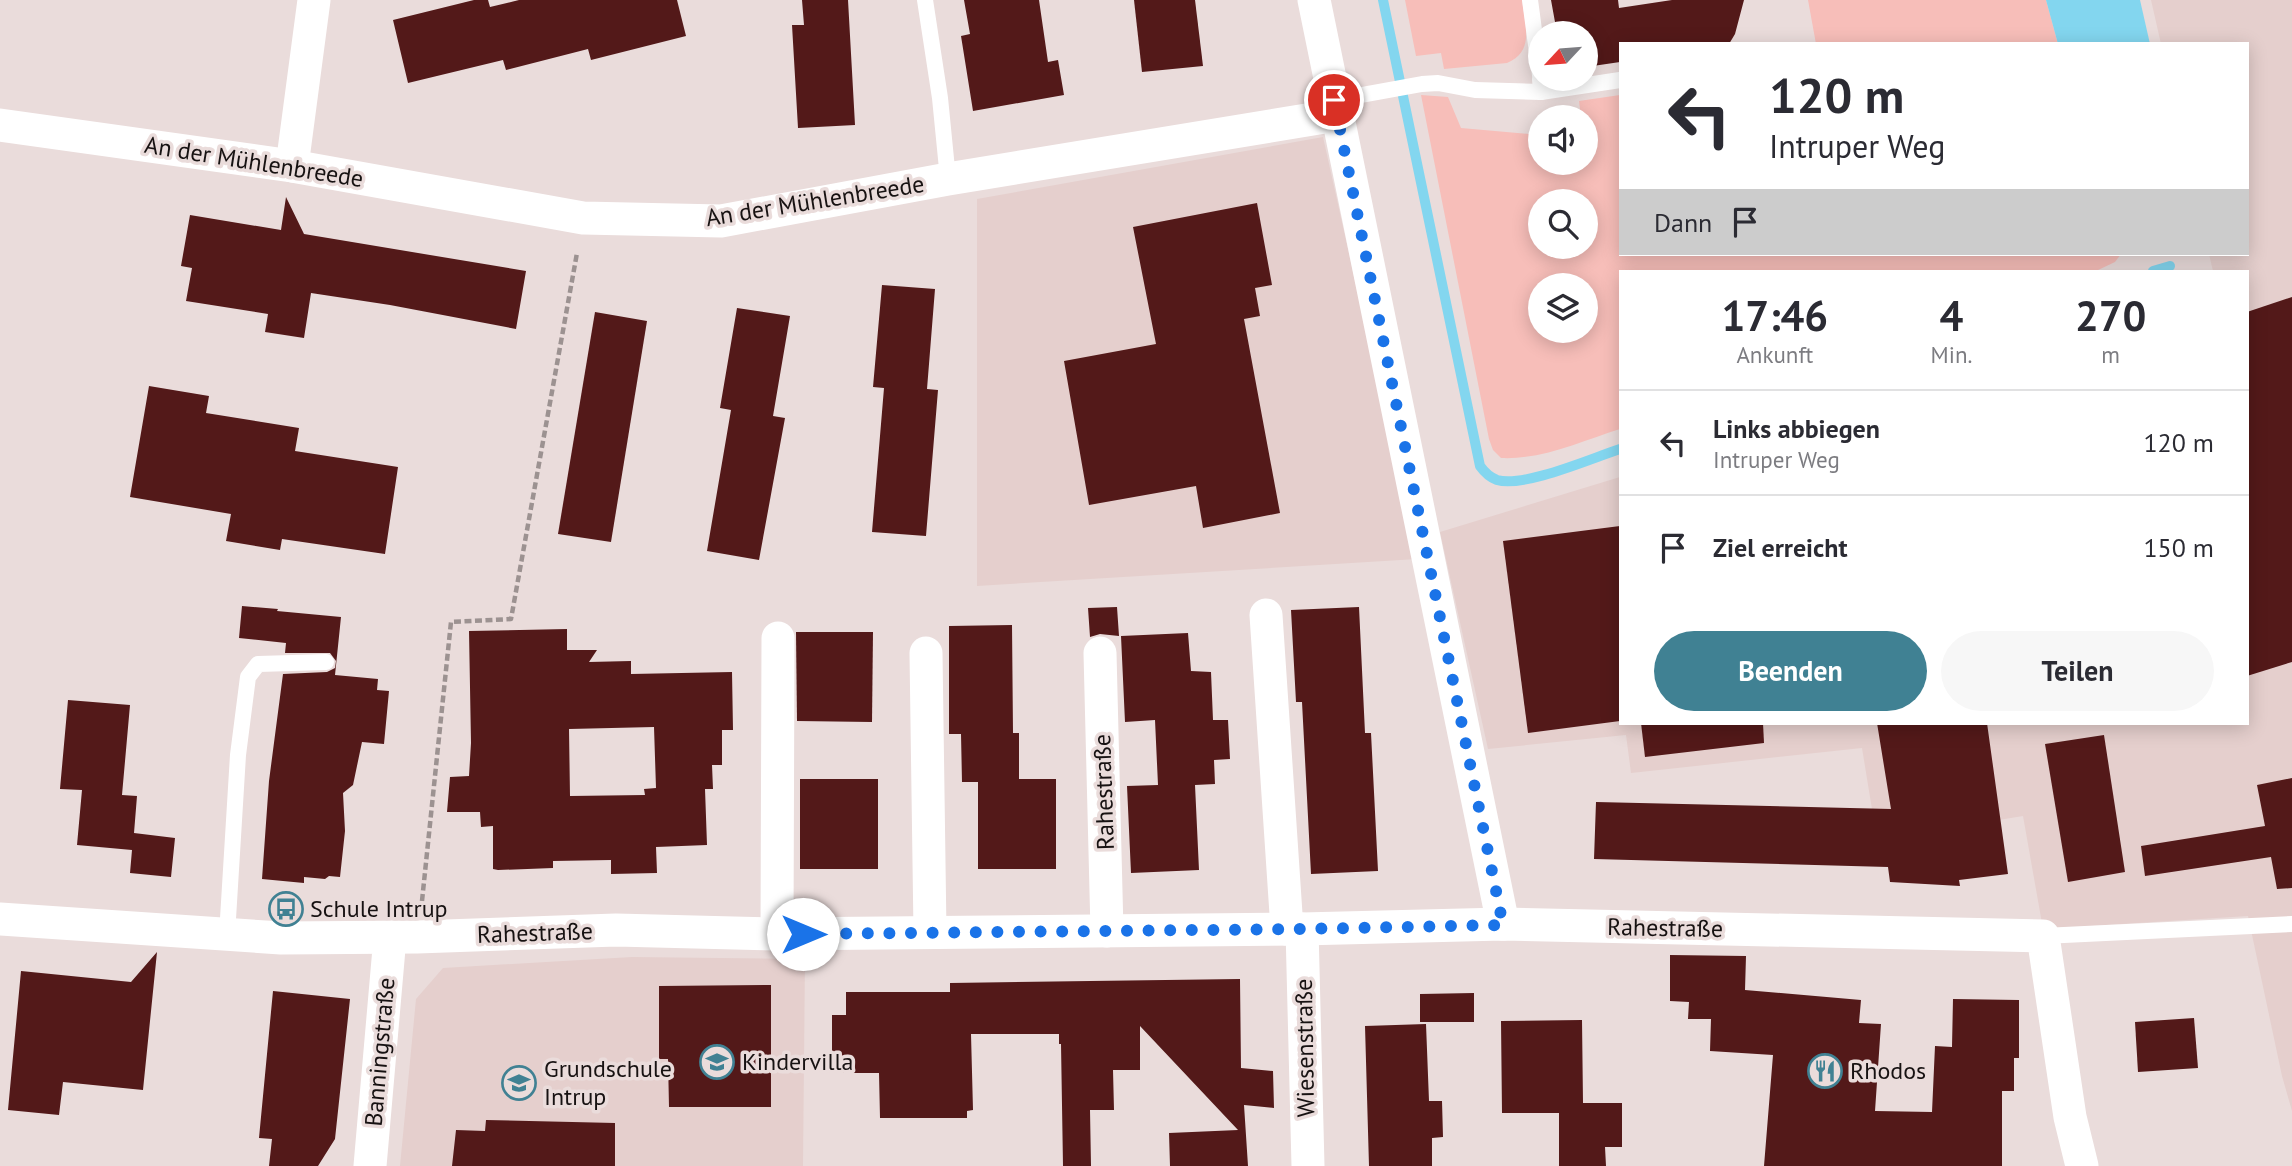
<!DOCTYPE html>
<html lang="de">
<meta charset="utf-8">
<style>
body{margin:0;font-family:"PT Sans",sans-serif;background:#f7f7f7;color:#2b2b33;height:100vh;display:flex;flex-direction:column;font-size:26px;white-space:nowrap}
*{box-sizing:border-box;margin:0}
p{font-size:23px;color:#7c7c81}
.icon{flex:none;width:38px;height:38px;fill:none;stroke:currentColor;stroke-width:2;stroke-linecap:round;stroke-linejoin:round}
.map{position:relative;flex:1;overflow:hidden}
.sheet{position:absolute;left:1619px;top:270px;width:630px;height:455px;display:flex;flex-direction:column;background:#fff;border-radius:0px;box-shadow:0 4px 18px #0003}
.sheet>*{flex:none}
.guide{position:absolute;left:1619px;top:42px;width:630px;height:214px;border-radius:0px;box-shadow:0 4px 18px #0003;background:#fff;color:#2b2b33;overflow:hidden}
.needle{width:46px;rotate:244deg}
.controls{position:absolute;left:1528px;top:21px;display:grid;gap:14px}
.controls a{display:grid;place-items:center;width:70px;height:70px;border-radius:50%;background:#fff;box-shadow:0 4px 18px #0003;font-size:35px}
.pin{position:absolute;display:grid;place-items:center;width:60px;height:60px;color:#fff;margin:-30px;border:4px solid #fff;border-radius:50%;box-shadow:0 2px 7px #0007}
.me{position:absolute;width:77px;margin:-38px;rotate:90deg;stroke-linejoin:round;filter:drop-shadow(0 0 5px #0008)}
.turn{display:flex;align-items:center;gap:24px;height:147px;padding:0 35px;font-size:32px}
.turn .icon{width:91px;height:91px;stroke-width:2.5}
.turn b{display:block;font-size:49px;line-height:60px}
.then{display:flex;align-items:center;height:66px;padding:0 35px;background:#0003;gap:14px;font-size:26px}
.eta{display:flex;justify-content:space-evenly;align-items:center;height:119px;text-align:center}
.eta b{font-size:42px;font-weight:800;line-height:49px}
.primary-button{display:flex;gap:14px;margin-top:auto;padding:14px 35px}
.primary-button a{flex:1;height:80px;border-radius:42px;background:#408193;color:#fff;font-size:28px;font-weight:800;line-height:80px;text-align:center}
.primary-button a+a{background:#f7f7f7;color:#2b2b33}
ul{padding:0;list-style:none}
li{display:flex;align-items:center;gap:21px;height:105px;padding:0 35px;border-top:2px solid #e1e1e2}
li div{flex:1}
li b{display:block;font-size:26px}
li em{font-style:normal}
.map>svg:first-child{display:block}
.built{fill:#e5cfcd}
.green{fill:#f7beb9;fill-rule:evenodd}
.water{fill:#83d6ef}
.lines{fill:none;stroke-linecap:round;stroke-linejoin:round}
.stream{stroke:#83d6ef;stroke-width:10}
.building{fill:#531919;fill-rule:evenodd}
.path{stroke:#9c9291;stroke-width:4.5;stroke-dasharray:7 3.5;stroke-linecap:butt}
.service{stroke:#fff;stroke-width:16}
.minor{stroke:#fff;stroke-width:33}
.route{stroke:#1a73e8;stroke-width:12;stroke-dasharray:0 21.6}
.labels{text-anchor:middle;stroke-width:7;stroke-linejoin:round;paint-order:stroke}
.street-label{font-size:24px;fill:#171212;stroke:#eadcdb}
.poi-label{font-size:24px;fill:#171212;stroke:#eadcdb;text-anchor:start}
</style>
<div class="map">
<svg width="2292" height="1166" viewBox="0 0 2292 1166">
<rect width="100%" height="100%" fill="#eadcdb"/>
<g class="built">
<path d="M 2151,0 L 2292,0 L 2292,1111 L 2282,1076 L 2248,916 L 2043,929 L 2023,816 L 1877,840 L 1862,748 L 1631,773 L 1626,735 L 1488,749 L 1440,532 L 1620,477 L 1620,723 L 2247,723 L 2247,271 L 2213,271 L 2209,254 L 2247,254 L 2247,44 L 2161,44 Z"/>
<path d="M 1323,137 L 1417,559 L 977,586 L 977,199 Z"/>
<path d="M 632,957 L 805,959 L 803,1166 L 400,1166 L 416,999 L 443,968 Z"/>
</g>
<g class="green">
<path d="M 1405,0 L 1522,0 C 1525,24 1535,52 1507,63 L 1444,69 L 1441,53 L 1416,56 Z"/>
<path d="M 1808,0 L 2046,0 L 2058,44 L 1816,44 Z"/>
<path d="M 1421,95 L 1448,97 L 1461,128 L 1540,135 L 1540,163 L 1586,163 L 1586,117 L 1581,117 L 1579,101 L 1620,95 L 1620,254 L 2121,254 L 2115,262 L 2096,271 L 1620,271 L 1620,429 C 1582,441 1542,460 1501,458 L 1493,450 L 1489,439 ZM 1540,201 L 1586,201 L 1586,247 L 1540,247 ZM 1540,285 L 1586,285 L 1586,331 L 1540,331 Z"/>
</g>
<path class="water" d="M 2046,0 L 2140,0 L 2150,44 L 2058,44 Z"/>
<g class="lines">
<g class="stream">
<path d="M 1383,0 L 1480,466 C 1485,473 1489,477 1497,480 C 1524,488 1592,458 1620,449"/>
<path d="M 2153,271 L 2170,266"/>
</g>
</g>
<g class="building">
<path d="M 474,0 L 488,0 L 490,7 L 519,0 L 677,0 L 686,36 L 591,60 L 588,49 L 506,70 L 503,60 L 408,83 L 393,20 Z"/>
<path d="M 802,0 L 848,0 L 855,125 L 798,128 L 792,25 L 804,25 Z"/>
<path d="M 964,0 L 1039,0 L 1048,62 L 1058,60 L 1064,95 L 973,111 L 961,36 L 970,34 Z"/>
<path d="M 1134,0 L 1195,0 L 1203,66 L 1142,72 Z"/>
<path d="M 1551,0 L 1618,0 L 1619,8 L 1672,0 L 1744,0 L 1735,34 L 1729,44 L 1620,44 L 1620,62 L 1586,67 L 1586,33 L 1557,33 Z"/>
<path d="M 286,197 L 304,234 L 526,271 L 516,329 L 390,305 L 311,293 L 304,338 L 265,332 L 268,314 L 186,301 L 192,268 L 181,266 L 190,215 L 281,230 Z"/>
<path d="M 1257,203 L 1272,285 L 1255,288 L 1260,316 L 1244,319 L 1280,513 L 1203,528 L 1196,486 L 1089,505 L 1064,361 L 1156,344 L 1133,227 Z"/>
<path d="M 882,285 L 935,289 L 927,389 L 938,390 L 926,536 L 872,532 L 884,388 L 873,387 Z"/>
<path d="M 2292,297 L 2292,662 L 2247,676 L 2247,312 Z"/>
<path d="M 737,308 L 790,316 L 773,416 L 785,418 L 759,560 L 707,551 L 731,410 L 720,408 Z"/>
<path d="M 595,312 L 647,321 L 611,542 L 558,534 Z"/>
<path d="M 149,386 L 209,396 L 206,413 L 299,428 L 295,451 L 398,467 L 385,554 L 282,539 L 280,550 L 226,541 L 231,514 L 130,497 Z"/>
<path d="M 1620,526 L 1620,721 L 1528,733 L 1503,541 Z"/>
<path d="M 242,606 L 278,609 L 277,611 L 341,617 L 335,675 L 378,679 L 377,690 L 389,691 L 384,744 L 362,742 L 353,785 L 343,793 L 345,831 L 340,877 L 329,876 L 325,879 L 304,877 L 304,883 L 262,879 L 269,781 L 283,674 L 327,672 L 335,668 L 336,661 L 330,653 L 285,653 L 286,643 L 239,638 Z"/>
<path d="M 1117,607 L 1119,636 L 1100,634 L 1090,637 L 1088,608 Z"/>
<path d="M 1359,607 L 1365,733 L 1371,733 L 1378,871 L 1311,874 L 1302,702 L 1296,702 L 1291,610 Z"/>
<path d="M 1012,625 L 1013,733 L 1019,733 L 1019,779 L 1056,779 L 1056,869 L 978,869 L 978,782 L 962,782 L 961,734 L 949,734 L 949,626 Z"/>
<path d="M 567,629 L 567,650 L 597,650 L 589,662 L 631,661 L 631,674 L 732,672 L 733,730 L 722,730 L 722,765 L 712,765 L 713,789 L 705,789 L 707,845 L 656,847 L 657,873 L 611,874 L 611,860 L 553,861 L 553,868 L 498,870 L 493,869 L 493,826 L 481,827 L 480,812 L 447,812 L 450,777 L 469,776 L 471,743 L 469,631 ZM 654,727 L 656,788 L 644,789 L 645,795 L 570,796 L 569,729 Z"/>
<path d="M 796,632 L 873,632 L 872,722 L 797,721 Z"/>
<path d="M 1188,633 L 1191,671 L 1211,672 L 1213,720 L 1228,720 L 1230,759 L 1214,760 L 1215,784 L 1195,785 L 1199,870 L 1131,873 L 1127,786 L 1158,785 L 1155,720 L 1125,722 L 1121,636 Z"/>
<path d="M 68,700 L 130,705 L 122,795 L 137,796 L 134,833 L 175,838 L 171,877 L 130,873 L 132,850 L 77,845 L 82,790 L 60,789 Z"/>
<path d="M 1641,723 L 1763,723 L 1764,743 L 1645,757 Z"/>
<path d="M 1877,723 L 1987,723 L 2008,874 L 1959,880 L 1960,886 L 1890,882 L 1888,867 L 1594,859 L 1596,802 L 1891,809 Z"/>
<path d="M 2104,735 L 2125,872 L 2068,882 L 2045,744 Z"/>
<path d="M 2292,778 L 2292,888 L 2277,889 L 2271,857 L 2145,876 L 2141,846 L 2265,826 L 2257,785 Z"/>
<rect x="800" y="779" width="78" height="90"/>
<path d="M 157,952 L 143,1090 L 63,1082 L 59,1115 L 8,1110 L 21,971 L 131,982 Z"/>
<path d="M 1670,955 L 1746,956 L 1745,990 L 1861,1000 L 1859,1023 L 1881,1024 L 1875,1111 L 1932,1112 L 1935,1046 L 1952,1047 L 1953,999 L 2019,1000 L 2019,1058 L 2014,1058 L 2014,1091 L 2002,1091 L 2002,1166 L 1764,1166 L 1773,1055 L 1710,1051 L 1711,1019 L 1688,1019 L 1689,1002 L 1670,1001 Z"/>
<path d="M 1240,979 L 1241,1068 L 1273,1071 L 1274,1108 L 1244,1105 L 1248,1166 L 1170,1166 L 1169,1133 L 1238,1130 L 1140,1026 L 1140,1070 L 1113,1070 L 1114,1110 L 1090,1110 L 1091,1166 L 1063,1166 L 1061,1044 L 1059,1044 L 1059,1034 L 971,1034 L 973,1110 L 967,1111 L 967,1118 L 880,1118 L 879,1073 L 843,1073 L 843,1058 L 832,1059 L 832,1015 L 846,1015 L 846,992 L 950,992 L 950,983 Z"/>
<path d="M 771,985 L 771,1107 L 669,1107 L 668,1059 L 659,1059 L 659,986 Z"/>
<path d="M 273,991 L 350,999 L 335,1139 L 318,1166 L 269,1166 L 272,1139 L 259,1138 Z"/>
<path d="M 1474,993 L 1474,1022 L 1420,1022 L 1420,994 Z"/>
<path d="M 2194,1018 L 2198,1068 L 2138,1072 L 2135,1022 Z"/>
<path d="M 1582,1020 L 1583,1103 L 1622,1103 L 1622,1147 L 1605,1147 L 1606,1166 L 1559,1166 L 1559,1113 L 1502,1113 L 1501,1021 Z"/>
<path d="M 1426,1024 L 1429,1101 L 1442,1101 L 1443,1137 L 1432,1138 L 1432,1166 L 1369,1166 L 1365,1026 Z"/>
<path d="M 486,1120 L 615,1123 L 615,1166 L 452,1166 L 456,1130 L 485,1131 Z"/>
</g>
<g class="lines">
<path class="path" d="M 422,901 L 451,622 L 511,619 L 577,253"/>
<g class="service">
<path d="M 925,0 L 940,98 L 948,179"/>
<path d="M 1530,0 L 1540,75"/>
<path d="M 1541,92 L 1620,80"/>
<path d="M 1334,100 L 1422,84 L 1438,83 L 1475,90 L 1541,92 L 1540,79"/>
<path d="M 227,935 L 238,755 L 248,677 L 258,664 L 326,662"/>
<path d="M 2043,936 L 2292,924"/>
</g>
<g class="minor">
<path d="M 1314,0 L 1503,924"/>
<path d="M 0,125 L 292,166 L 583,218 L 721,221 L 948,179 L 1337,115"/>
<path d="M 292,166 L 314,0"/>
<path d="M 1266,615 L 1287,929"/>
<path d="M 926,653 L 930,932"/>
<path d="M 1100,653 L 1107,931"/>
<path d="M 0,919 L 281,938 L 417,937 L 616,930 L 777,934 L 1302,929 L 1503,924 L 2043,936 L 2070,1117 L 2082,1166"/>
<path d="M 1302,929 L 1308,1166"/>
<path d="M 777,934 L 778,638"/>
<path d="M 370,1166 L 390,937"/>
</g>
</g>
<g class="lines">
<path class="route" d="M 803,934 L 1302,929 L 1503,925 L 1334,100"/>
</g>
<defs>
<g id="bus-ring" transform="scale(1.75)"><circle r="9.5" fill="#eadcdb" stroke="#408193" stroke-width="1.5"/><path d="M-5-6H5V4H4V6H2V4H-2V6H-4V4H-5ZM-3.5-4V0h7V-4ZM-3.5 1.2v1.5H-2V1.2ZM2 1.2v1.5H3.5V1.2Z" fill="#408193"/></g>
<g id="school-ring" transform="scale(1.75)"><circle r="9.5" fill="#eadcdb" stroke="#408193" stroke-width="1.5"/><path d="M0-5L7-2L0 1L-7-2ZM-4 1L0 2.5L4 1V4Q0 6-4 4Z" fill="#408193"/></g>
<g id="restaurant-ring" transform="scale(1.75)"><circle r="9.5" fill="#eadcdb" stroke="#408193" stroke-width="1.5"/><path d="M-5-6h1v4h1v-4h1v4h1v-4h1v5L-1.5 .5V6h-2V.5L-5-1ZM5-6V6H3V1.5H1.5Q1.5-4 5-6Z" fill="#408193"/></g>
</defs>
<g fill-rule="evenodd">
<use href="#bus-ring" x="286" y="909"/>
<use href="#school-ring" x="717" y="1062"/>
<use href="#restaurant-ring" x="1825" y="1071"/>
<use href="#school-ring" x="519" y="1083"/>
</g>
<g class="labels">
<g class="street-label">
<text transform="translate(254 162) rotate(9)" y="8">An der Mühlenbreede</text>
<text transform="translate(815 201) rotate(-9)" y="8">An der Mühlenbreede</text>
<text transform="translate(1104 792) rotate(-92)" y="8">Rahestraße</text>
<text transform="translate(1665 928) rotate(1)" y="8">Rahestraße</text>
<text transform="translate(535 933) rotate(-2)" y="8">Rahestraße</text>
<text transform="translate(1305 1048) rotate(-91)" y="8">Wiesenstraße</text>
<text transform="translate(380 1052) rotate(-85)" y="8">Banningstraße</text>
</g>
<g class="poi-label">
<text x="310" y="917">Schule Intrup</text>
<text x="742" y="1070">Kindervilla</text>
<text x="544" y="1077">Grundschule<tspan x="544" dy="28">Intrup</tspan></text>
<text x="1850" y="1079">Rhodos</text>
</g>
</g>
</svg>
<div class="controls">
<a><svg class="needle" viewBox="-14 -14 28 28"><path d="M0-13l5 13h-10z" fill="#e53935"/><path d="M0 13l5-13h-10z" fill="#7c7c81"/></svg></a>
<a><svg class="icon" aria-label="sound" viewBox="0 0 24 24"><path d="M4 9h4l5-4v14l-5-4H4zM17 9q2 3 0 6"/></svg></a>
<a><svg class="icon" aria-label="search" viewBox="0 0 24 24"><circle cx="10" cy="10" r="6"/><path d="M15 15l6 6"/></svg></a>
<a><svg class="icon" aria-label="layers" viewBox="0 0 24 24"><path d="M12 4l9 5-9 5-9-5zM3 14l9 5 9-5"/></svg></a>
</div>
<div class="pin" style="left:1334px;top:100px;background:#d93025"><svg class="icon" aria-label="arrive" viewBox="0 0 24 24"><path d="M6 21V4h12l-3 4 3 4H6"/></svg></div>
<svg class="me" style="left:803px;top:934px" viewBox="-20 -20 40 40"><circle r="19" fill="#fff"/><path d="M0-13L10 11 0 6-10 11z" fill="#1a73e8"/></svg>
<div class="guide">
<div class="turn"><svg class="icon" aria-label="left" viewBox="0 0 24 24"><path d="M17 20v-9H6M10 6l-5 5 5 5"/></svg><div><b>120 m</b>Intruper Weg</div></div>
<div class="then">Dann<svg class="icon" aria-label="arrive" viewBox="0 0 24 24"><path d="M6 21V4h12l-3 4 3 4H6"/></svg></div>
</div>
<section class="sheet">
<div class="eta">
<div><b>17:46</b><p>Ankunft</p></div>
<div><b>4</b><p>Min.</p></div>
<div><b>270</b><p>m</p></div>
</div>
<ul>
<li><svg class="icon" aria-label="left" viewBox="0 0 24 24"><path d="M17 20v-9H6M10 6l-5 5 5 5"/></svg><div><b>Links abbiegen</b><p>Intruper Weg</p></div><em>120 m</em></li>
<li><svg class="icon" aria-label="arrive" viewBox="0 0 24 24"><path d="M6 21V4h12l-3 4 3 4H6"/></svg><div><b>Ziel erreicht</b></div><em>150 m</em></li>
</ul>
<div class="primary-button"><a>Beenden</a><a>Teilen</a></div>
</section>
</div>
